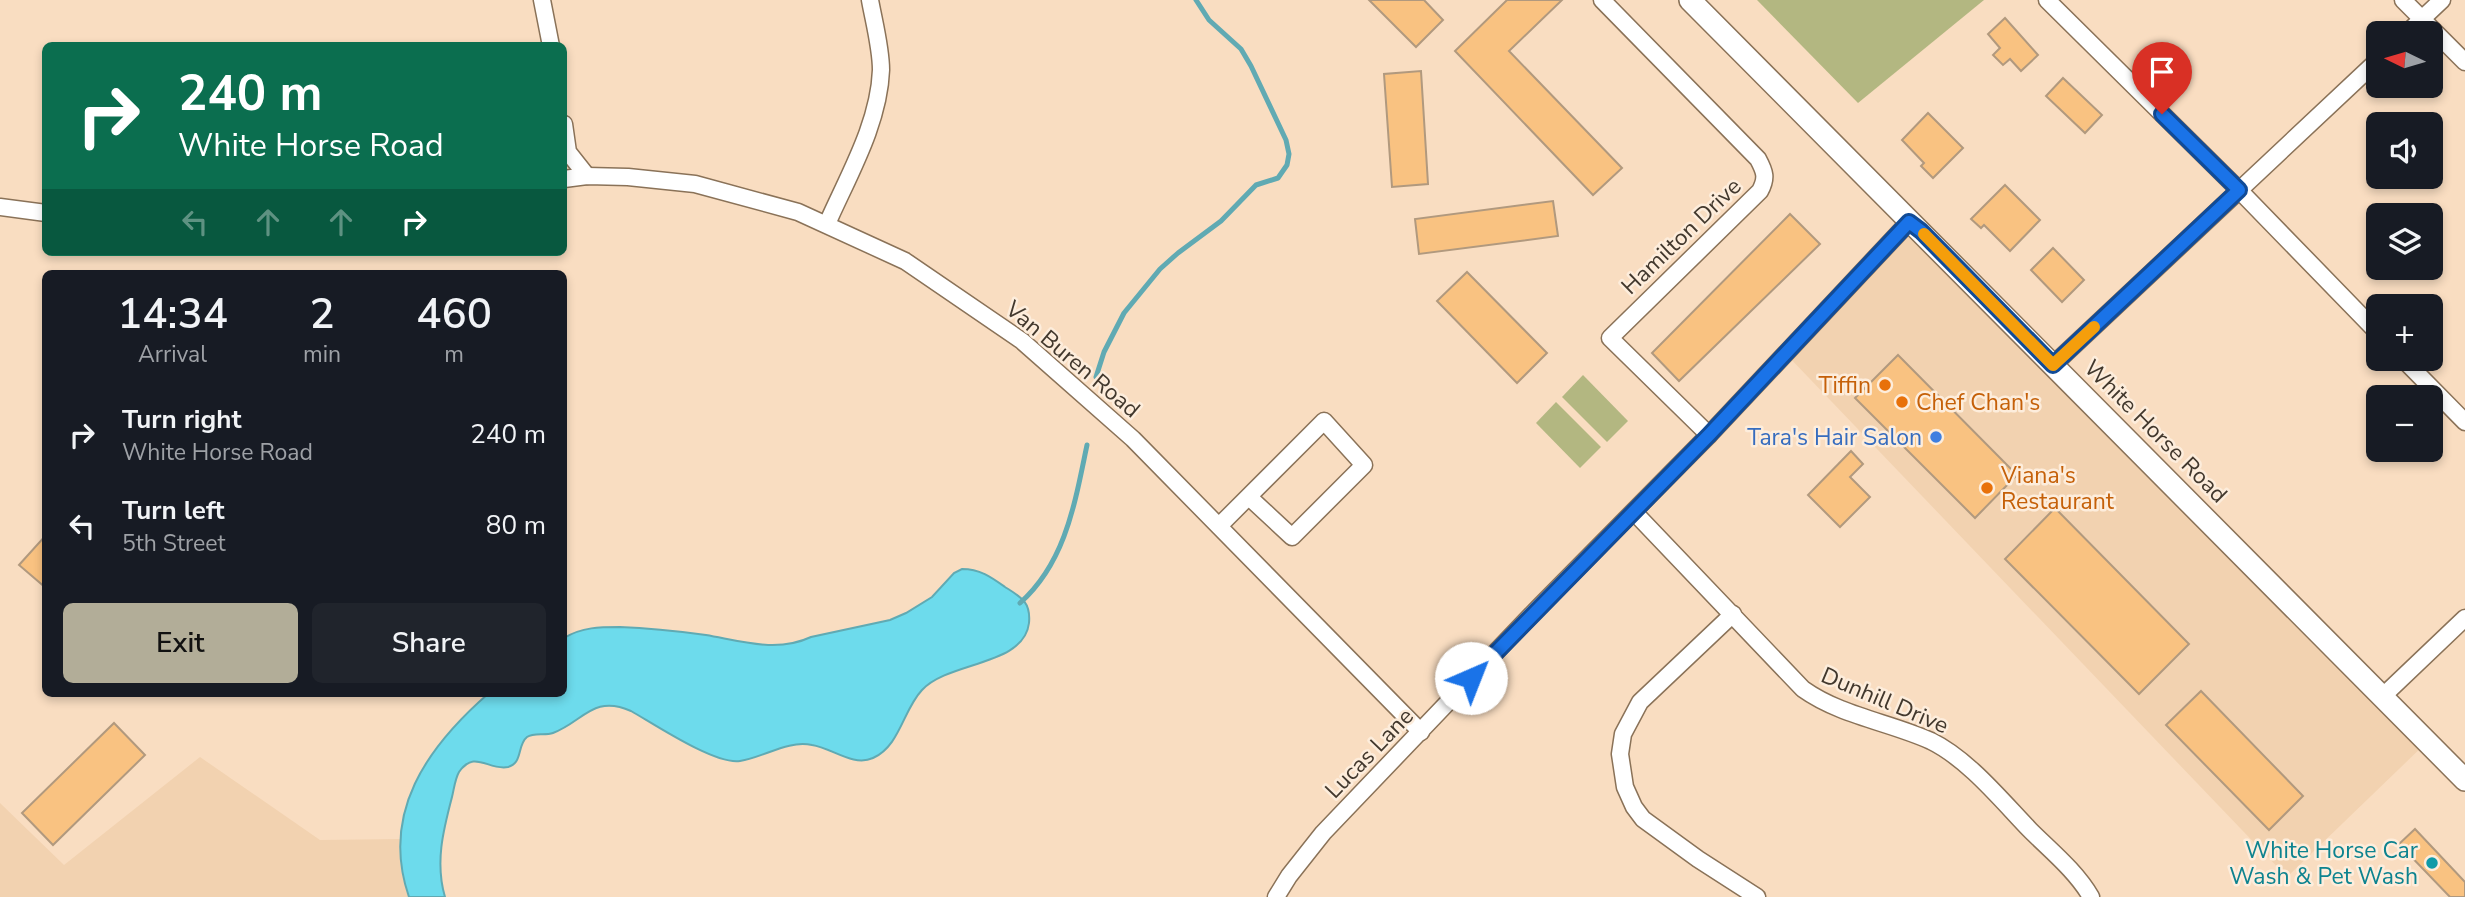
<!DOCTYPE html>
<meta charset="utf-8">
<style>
body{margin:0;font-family:"Nunito Sans",sans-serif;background:#20242c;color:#f1f3f6;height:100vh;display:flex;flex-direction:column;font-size:26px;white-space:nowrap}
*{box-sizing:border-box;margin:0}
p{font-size:23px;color:#9ea1a6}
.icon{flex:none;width:38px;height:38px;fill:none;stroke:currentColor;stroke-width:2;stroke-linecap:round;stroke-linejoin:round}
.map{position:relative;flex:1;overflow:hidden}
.panel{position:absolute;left:42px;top:270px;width:525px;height:427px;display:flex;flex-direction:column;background:#171b24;border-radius:10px;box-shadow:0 4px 10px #0003}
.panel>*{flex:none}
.hud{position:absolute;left:42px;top:42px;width:525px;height:214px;border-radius:10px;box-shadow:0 4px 10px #0003;background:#0b6e4f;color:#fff;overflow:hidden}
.needle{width:46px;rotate:275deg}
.fabs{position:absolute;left:2366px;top:21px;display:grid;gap:14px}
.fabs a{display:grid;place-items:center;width:77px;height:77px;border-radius:10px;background:#171b24;box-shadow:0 4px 10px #0003;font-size:35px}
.pin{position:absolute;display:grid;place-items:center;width:60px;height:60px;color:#fff;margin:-72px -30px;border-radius:50% 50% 50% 0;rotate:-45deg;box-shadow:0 0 7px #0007}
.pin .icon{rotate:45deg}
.me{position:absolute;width:77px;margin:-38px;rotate:44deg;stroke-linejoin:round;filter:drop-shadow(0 0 5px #0008)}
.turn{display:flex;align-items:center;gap:24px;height:147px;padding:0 21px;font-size:32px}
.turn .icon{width:91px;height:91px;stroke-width:2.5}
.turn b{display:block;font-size:49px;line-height:60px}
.lanes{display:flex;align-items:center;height:66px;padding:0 21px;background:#0003;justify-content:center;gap:35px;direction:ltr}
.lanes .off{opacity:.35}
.eta{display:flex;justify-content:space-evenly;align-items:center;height:119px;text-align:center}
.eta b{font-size:42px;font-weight:600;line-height:49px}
.cta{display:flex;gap:14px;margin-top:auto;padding:14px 21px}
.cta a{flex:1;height:80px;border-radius:10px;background:#b2ad98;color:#111;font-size:28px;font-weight:600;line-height:80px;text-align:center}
.cta a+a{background:#20242c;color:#f1f3f6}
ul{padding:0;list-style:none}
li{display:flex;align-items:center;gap:21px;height:91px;padding:0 21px}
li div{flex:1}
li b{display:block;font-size:26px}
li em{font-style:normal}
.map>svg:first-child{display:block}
.built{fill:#f2d2b0}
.green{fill:#b3b781}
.water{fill:#6ddbec;stroke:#60aab3;stroke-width:2}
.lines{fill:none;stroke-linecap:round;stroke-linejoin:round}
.stream{stroke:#60aab3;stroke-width:5}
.building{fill:#f9c281;stroke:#b1997e;stroke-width:2}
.minor-casing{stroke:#8a7258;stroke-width:19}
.secondary-casing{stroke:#8a7258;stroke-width:24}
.minor{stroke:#fff;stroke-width:16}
.secondary{stroke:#fff;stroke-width:21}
.route-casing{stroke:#114b97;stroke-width:18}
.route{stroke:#1a73e8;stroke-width:12}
.slow{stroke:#f59e0b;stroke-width:12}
.food-dot{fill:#e8710a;stroke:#fdeddc;stroke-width:2.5}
.shop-dot{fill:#3f7fe0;stroke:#fdeddc;stroke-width:2.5}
.culture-dot{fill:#0f9aa8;stroke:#fdeddc;stroke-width:2.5}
.labels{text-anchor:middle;stroke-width:5;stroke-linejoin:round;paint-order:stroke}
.street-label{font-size:23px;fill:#42382d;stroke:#fdeddc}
.food-label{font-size:23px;fill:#c56008;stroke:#fdeddc;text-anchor:start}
.shop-label{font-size:23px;fill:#366cbe;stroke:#fdeddc;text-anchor:end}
.culture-label{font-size:23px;fill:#0d838f;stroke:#fdeddc;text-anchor:end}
</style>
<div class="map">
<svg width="2465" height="897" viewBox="0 0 2465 897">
<rect width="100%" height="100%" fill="#f9ddc1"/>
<g class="built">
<path d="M 1909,222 L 2427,742 L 2287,877 L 1786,354 Z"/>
<path d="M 200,757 L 320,840 L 400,839 L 401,870 L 408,897 L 0,897 L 0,803 L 64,865 Z"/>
</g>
<g class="green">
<path d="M 1757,0 L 1984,0 L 1858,103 Z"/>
<path d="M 1583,375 L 1628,421 L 1607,442 L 1562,397 Z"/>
<path d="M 1556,402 L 1601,447 L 1580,468 L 1536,423 Z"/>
</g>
<path class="water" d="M 962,569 C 980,569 991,577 1005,587 C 1021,597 1031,602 1029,623 C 1024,666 949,661 922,690 C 903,710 900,746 873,758 C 853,767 832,748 812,745 C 787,740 765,757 740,761 C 715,765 654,724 631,711 C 593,694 583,722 553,733 C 545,736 534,732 527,737 C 517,745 523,763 508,767 C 488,771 475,749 459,772 C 455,779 454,789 452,797 C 443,831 435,863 445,897 L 409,897 C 380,813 427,747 489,693 L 564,693 L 564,638 C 582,627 600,627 620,627 C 649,628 677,631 706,635 C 741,641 777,653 811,637 L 890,620 L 906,613 L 932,597 L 954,573 Z"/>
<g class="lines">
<g class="stream">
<path d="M 1096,377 L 1104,352 L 1124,313 L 1160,269 L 1178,253 L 1221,221 L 1256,185 L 1278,178 L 1287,165 L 1289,154 L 1286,140 L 1251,66 L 1241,49 L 1209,20 L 1196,0"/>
<path d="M 1020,603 C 1066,562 1075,502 1087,445"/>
</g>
</g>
<g class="building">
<path d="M 1369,0 L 1424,0 L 1443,20 L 1416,47 Z"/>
<path d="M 1507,0 L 1562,0 L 1509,51 L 1622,168 L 1593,195 L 1455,51 Z"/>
<path d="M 2005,18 L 2038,55 L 2021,71 L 2010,59 L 2003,65 L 1993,55 L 2000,48 L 1988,34 Z"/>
<path d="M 1421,71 L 1428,184 L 1392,187 L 1384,74 Z"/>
<path d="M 2063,78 L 2102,115 L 2085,133 L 2046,96 Z"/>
<path d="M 1928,113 L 1963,148 L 1933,178 L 1921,166 L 1924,163 L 1902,140 Z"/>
<path d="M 2005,185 L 2040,220 L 2010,251 L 1984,225 L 1981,228 L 1971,219 Z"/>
<path d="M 1553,201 L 1558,236 L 1419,254 L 1415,219 Z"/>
<path d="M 1790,214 L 1820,244 L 1679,381 L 1652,353 Z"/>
<path d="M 2053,248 L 2084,280 L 2062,302 L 2031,270 Z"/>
<path d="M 1467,272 L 1547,353 L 1517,383 L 1437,301 Z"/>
<path d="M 1898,355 L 2017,475 L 1975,518 L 1855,398 Z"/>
<path d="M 1851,451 L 1863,464 L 1850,477 L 1870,497 L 1840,527 L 1808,495 Z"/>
<path d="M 2055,508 L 2189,644 L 2139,694 L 2005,559 Z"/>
<path d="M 46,535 L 46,588 L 19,565 Z"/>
<path d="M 2201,691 L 2303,796 L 2269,830 L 2166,725 Z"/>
<path d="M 114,723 L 145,755 L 53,845 L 22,813 Z"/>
<path d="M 2415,829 L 2465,882 L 2465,897 L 2450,897 L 2399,844 Z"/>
</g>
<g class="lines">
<g class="minor-casing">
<g id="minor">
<path d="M 542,0 L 551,46"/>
<path d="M 1602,0 L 1758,159 C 1765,172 1767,178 1760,191 L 1610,338 L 1709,435"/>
<path d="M 2047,0 L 2239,190 L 2378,333"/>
<path d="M 2403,0 L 2465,62"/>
<path d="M 2407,33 L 2442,0"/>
<path d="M 564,124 L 568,152 L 587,176"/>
<path d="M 564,179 L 587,176 L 628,177 L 695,184 L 798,212 L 905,261 L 1022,341 L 1133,439 L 1421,732"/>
<path d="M 0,207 L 46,213"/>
<path d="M 827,224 C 848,176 879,124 881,70 C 881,48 874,22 870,0"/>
<path d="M 2403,359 L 2465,422"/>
<path d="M 2053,365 L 2378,60"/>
<path d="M 1634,512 L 1803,689 C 1841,716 1889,722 1931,741 C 1968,759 2002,801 2030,830 C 2051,851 2076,871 2091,897"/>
<path d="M 1219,526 L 1324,421 L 1364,465 L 1292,537 L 1249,497"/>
<path d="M 1733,614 L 1640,702 L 1623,734 L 1620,754 L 1625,787 L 1634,807 L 1643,819 L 1698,859 L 1757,897"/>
<path d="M 2382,697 L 2465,618"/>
<path d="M 1276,897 L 1289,876 L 1323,833 L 1539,607 L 1709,435 L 1909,222"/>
</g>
</g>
<g class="secondary-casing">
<path id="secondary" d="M 1690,0 L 2465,780"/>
</g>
<use href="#minor" class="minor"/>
<use href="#secondary" class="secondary"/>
</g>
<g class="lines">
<g class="route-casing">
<path id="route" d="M 1471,678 L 1709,435 L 1909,222 L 1921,231 L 2053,365 L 2239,190 L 2162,114"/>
</g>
<use href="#route" class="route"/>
<path class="slow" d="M 1924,234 L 2053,365 L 2094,327"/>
</g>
<g class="food-dot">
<circle cx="1885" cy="385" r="7"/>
<circle cx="1902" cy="402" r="7"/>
<circle cx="1987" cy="488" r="7"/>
</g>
<circle class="shop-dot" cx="1936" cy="437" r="7"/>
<circle class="culture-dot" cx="2432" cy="863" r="7"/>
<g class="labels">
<g class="street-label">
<text transform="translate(1681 236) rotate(-44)" y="8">Hamilton Drive</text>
<text transform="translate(1073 359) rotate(40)" y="8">Van Buren Road</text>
<text transform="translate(2156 431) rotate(45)" y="8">White Horse Road</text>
<text transform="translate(1885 700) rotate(23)" y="8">Dunhill Drive</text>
<text transform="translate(1369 753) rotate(-46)" y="8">Lucas Lane</text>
</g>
<g class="food-label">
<text x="1871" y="393" text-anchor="end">Tiffin</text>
<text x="1916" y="410">Chef Chan's</text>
<text x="2001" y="483">Viana's<tspan x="2001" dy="26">Restaurant</tspan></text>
</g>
<g class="shop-label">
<text x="1922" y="445">Tara's Hair Salon</text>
</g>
<g class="culture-label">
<text x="2418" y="858">White Horse Car<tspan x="2418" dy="26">Wash &amp; Pet Wash</tspan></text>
</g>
</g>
</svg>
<div class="fabs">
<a><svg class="needle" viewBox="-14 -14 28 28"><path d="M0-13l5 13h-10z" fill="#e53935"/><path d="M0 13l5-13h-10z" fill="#9ea1a6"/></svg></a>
<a><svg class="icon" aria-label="sound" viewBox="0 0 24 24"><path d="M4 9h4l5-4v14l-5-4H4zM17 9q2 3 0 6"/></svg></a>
<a><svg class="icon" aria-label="layers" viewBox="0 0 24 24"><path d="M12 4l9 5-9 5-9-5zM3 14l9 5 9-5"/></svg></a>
<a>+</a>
<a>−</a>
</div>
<div class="pin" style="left:2162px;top:114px;background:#d93025"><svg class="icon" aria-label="arrive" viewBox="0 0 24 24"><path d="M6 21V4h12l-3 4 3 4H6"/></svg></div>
<svg class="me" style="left:1471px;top:678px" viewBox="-20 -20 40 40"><circle r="19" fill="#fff"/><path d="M0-13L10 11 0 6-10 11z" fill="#1a73e8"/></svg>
<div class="hud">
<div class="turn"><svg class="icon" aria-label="right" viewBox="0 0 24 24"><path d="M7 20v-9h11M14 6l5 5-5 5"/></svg><div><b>240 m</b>White Horse Road</div></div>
<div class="lanes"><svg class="icon off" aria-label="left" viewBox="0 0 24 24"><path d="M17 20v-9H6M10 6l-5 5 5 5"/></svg><svg class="icon off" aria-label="ahead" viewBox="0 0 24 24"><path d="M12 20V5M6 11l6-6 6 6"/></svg><svg class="icon off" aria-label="ahead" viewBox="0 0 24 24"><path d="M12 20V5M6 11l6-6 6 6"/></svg><svg class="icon" aria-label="right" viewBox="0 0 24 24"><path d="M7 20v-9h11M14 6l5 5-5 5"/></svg></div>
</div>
<section class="panel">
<div class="eta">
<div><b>14:34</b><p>Arrival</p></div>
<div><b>2</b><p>min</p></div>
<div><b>460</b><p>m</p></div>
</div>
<ul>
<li><svg class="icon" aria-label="right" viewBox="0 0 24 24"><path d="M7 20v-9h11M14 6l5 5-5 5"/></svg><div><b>Turn right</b><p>White Horse Road</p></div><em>240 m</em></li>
<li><svg class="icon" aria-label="left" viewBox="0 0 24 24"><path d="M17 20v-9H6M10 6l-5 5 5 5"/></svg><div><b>Turn left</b><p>5th Street</p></div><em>80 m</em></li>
</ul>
<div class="cta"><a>Exit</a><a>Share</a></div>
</section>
</div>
